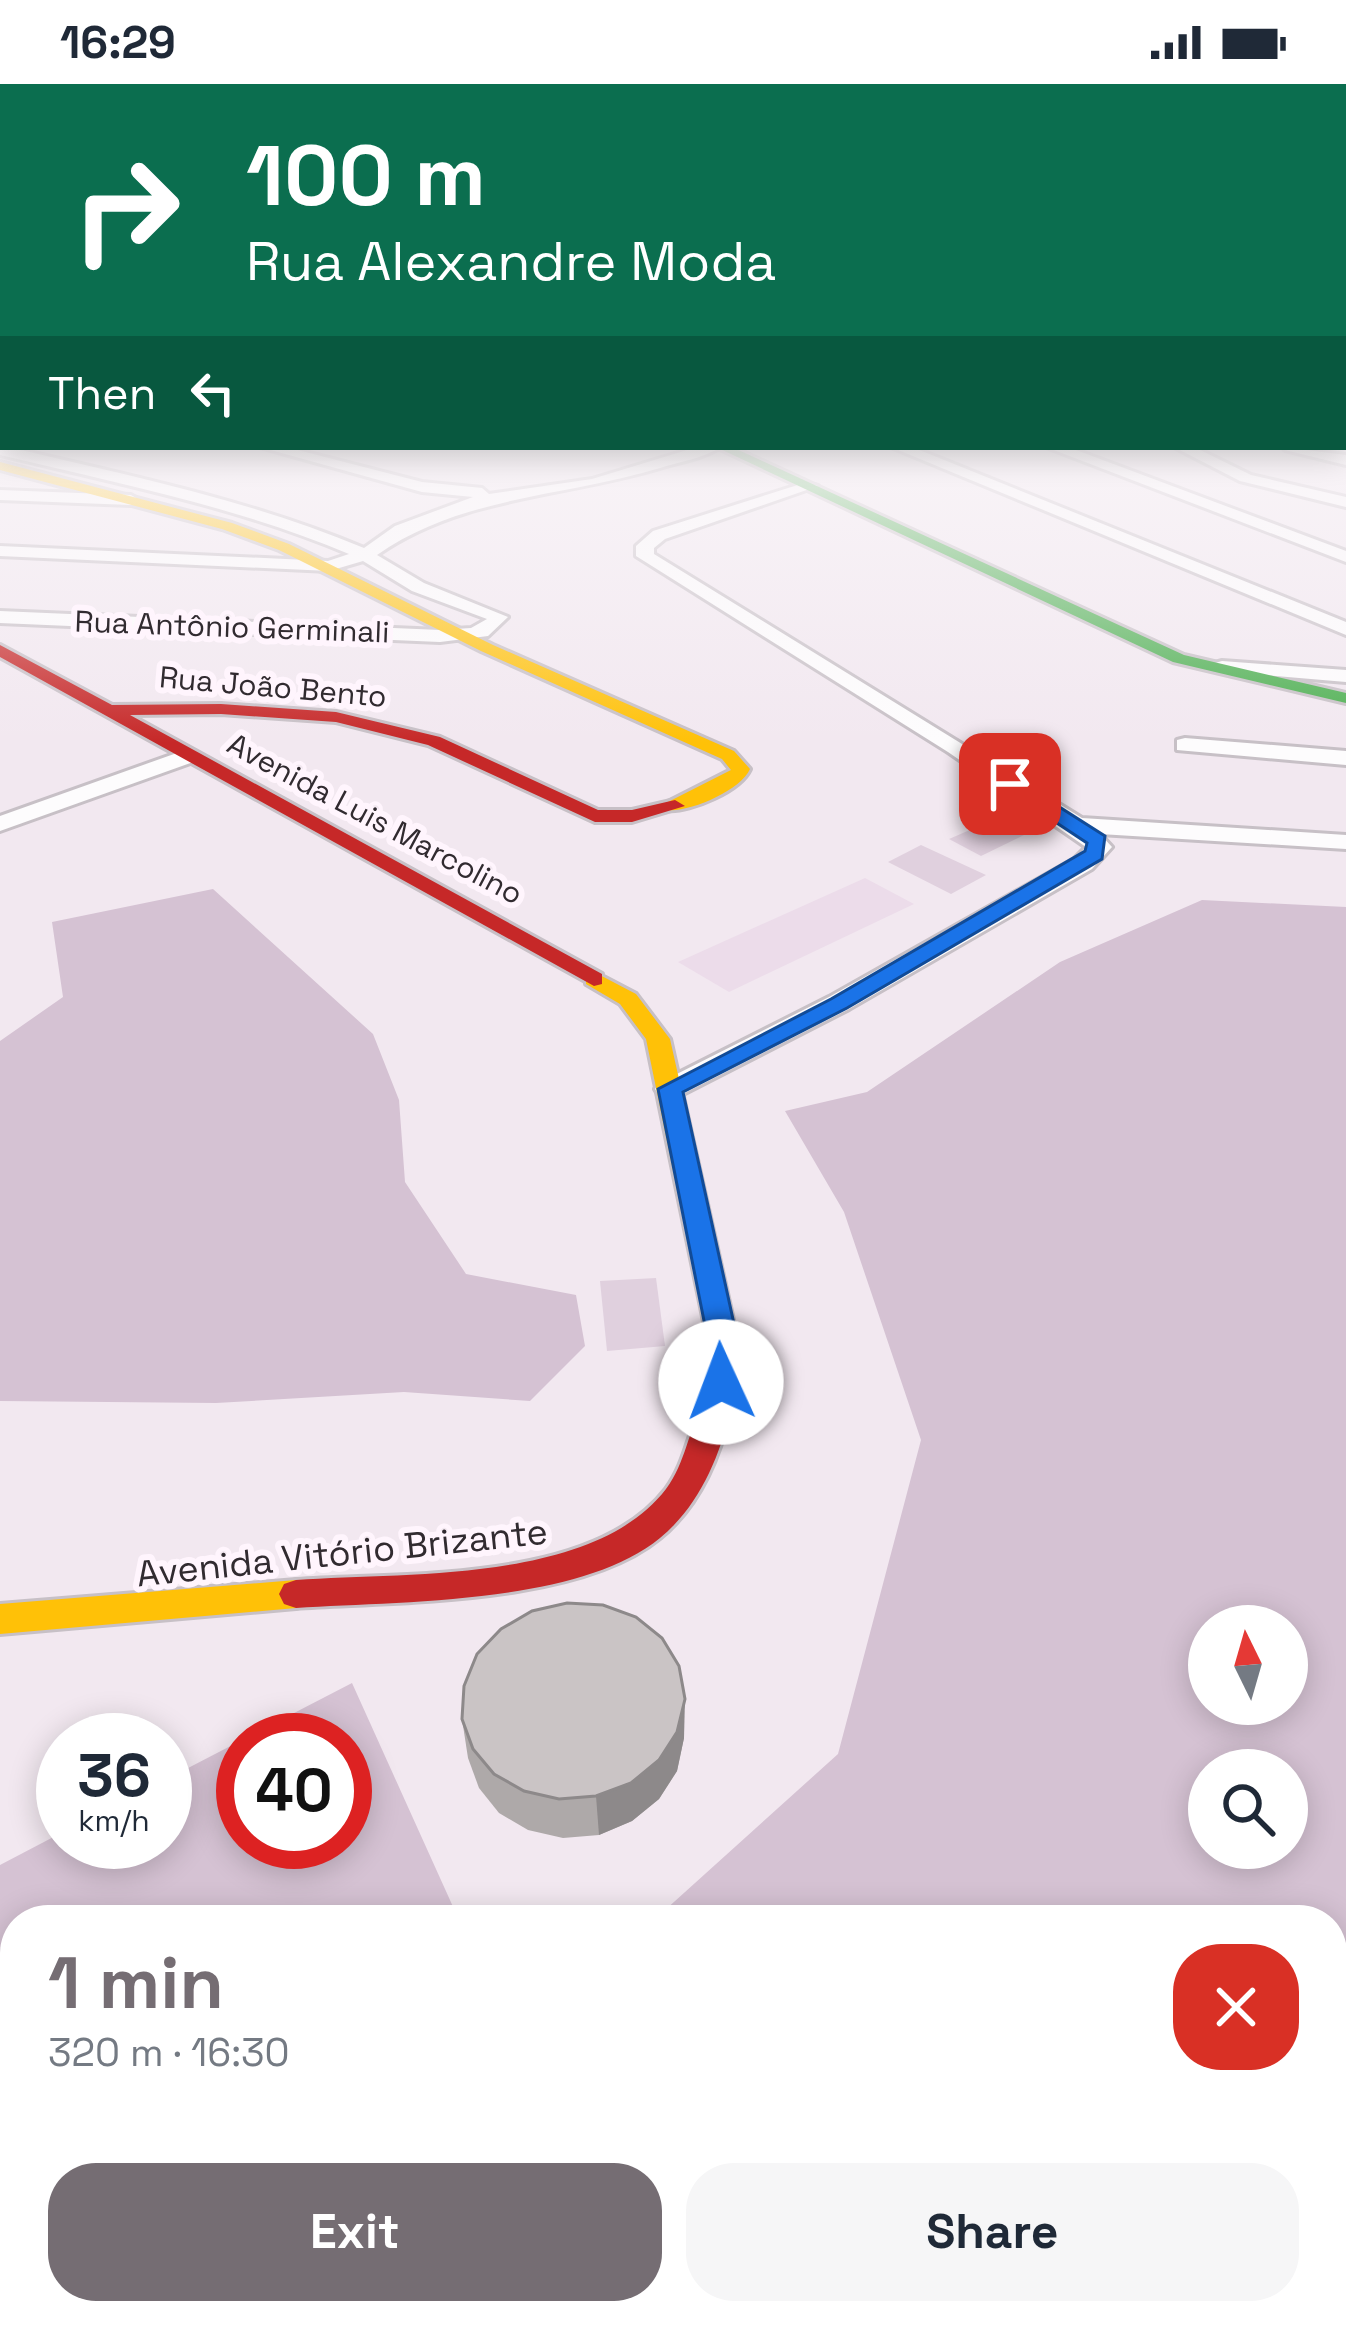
<!DOCTYPE html>
<meta charset="utf-8">
<style>
body{margin:0;font-family:"Space Grotesk",sans-serif;background:#f6f6f7;color:#1f2937;height:100vh;display:flex;flex-direction:column;font-size:45px;white-space:nowrap}
*{box-sizing:border-box;margin:0}
p{font-size:39px;color:#747a83}
.icon{flex:none;width:66px;height:66px;fill:none;stroke:currentColor;stroke-width:2;stroke-linecap:round;stroke-linejoin:round}
.map{position:relative;flex:1;overflow:hidden}
.sheet{position:absolute;left:0px;top:1821px;width:1347px;height:420px;display:flex;flex-direction:column;background:#fff;border-radius:48px 48px 0 0;box-shadow:0 6px 30px #0003}
.sheet>*{flex:none}
.top-card{position:absolute;left:0px;top:0px;width:1347px;height:366px;box-shadow:0 6px 30px #0003;background:#0b6e4f;color:#fff;overflow:hidden}
.needle{width:78px;rotate:355deg}
.tools{position:absolute;left:1188px;top:1521px;display:grid;gap:24px}
.tools a{display:grid;place-items:center;width:120px;height:120px;border-radius:50%;background:#fff;box-shadow:0 6px 30px #0003;font-size:60px}
.speed{position:absolute;left:36px;top:1629px;display:flex;gap:24px;font-size:60px;font-weight:700;text-align:center}
.speed>*{display:grid;place-content:center;width:156px;height:156px;border-radius:50%;background:#fff;box-shadow:0 6px 30px #0003;line-height:1}
.speed small{font-size:30px;font-weight:400}
.speed .limit{border:18px solid #d22;background:#fff;color:#111}
.pin{position:absolute;display:grid;place-items:center;width:102px;height:102px;color:#fff;margin:-51px;border-radius:24px;box-shadow:0 6px 18px #0006}
.me{position:absolute;width:132px;margin:-66px;rotate:358deg;stroke-linejoin:round;filter:drop-shadow(0 0 9px #0008)}
.turn{display:flex;align-items:center;gap:42px;height:252px;padding:0 48px;font-size:54px}
.turn .icon{width:156px;height:156px;stroke-width:2.5}
.turn b{display:block;font-size:84px;line-height:102px}
.then{display:flex;align-items:center;height:114px;padding:0 48px;background:#0003;gap:24px;font-size:45px}
.round{display:grid;place-items:center;flex:none;width:126px;height:126px;border-radius:48px;background:#f6f6f7}
.headline{display:flex;align-items:center;justify-content:space-between;height:204px;padding:0 48px}
h1{font-size:72px;font-weight:700;line-height:90px;color:#756d73}
.primary-button{display:flex;gap:24px;margin-top:auto;padding:24px 48px}
.primary-button a{flex:1;height:138px;border-radius:48px;background:#756d73;color:#fff;font-size:48px;font-weight:700;line-height:138px;text-align:center}
.primary-button a+a{background:#f6f6f7;color:#1f2937}
.status{display:flex;justify-content:space-between;align-items:center;height:84px;padding:0 60px;background:#fff;direction:ltr}
.status svg{height:33px;fill:currentColor}
.map>svg:first-child{display:block}
.built{fill:#ecdcea}
.green{fill:#e0d0de}
.forest{fill:#d5c2d3;fill-rule:evenodd}
.lines{fill:none;stroke-linecap:round;stroke-linejoin:round}
.street-casing{stroke:#c7c0c6;stroke-width:6}
.fast-casing{stroke:#c7c0c6;stroke-width:6}
.slow-casing{stroke:#c7c0c6;stroke-width:6}
.jam-casing{stroke:#c7c0c6;stroke-width:6}
.street{fill:#fdfcfd;fill-rule:evenodd}
.fast{fill:#4caf50;fill-rule:evenodd}
.slow{fill:#ffc107;fill-rule:evenodd}
.jam{fill:#c62828;fill-rule:evenodd}
.wall{fill:#aea9a9}
.shaded-wall{fill:#8d898a}
.building{fill:#cac4c5;stroke:#8d898a;stroke-width:3}
.route{fill:#1a73e8;stroke:#114b97;stroke-width:3}
.labels{text-anchor:middle;stroke-width:12;stroke-linejoin:round;paint-order:stroke}
.far-street-label{font-size:30px;fill:#312b30;stroke:#fff5fd}
.street-label{font-size:36px;fill:#312b30;stroke:#fff5fd}
</style>
<div class="status"><b>16:29</b><svg viewBox="0 0 49 12"><path d="M0 12V9h3v3zM5 12V6h3v6zM10 12V3h3v9zM15 12V0h3v12zM26 1h20v11H26zM47 4h2v5h-2z"/></svg></div>
<div class="map">
<svg width="1346" height="2241" viewBox="0 0 1346 2241">
<rect width="100%" height="100%" fill="#f2e8f0"/>
<path class="built" d="M 865,794 L 914,820 L 729,908 L 678,878 Z"/>
<g class="green">
<path d="M 993,736 L 1024,751 L 981,772 L 949,755 Z"/>
<path d="M 921,761 L 986,791 L 951,810 L 888,778 Z"/>
<path d="M 656,1194 L 665,1262 L 607,1267 L 600,1197 Z"/>
</g>
<g class="forest">
<path d="M 213,805 L 373,950 L 399,1016 L 405,1098 L 466,1190 L 576,1211 L 585,1262 L 530,1317 L 404,1308 L 216,1319 L 0,1317 L 0,957 L 63,913 L 52,838 Z"/>
<path d="M 1202,816 L 1346,823 L 1346,2241 L 0,2241 L 0,1781 L 63,1748 L 63,1758 L 165,1758 L 165,1696 L 352,1599 L 459,1836 L 15,1836 L 15,2226 L 1332,2226 L 1332,1836 L 654,1836 L 838,1670 L 921,1356 L 844,1128 L 785,1027 L 867,1008 L 1060,878 ZM 1209,1542 L 1287,1542 L 1287,1620 L 1209,1620 ZM 243,1656 L 345,1656 L 345,1758 L 243,1758 ZM 1209,1686 L 1287,1686 L 1287,1764 L 1209,1764 Z"/>
</g>
<g class="lines">
<g class="street-casing">
<g id="street">
<path d="M 0,361 C 121,390 248,415 364,464 L 395,442 L 473,413 L 422,408 L 260,363 L 286,363 L 422,398 L 482,404 L 489,410 L 592,395 L 697,363 L 721,363 C 704,374 679,378 660,384 C 564,413 461,412 377,471 L 424,499 L 508,533 L 488,552 L 440,558 L 0,539 L 0,527 L 440,546 L 471,544 L 487,535 L 412,507 L 363,477 L 329,487 L 0,472 L 0,462 L 328,477 L 349,470 C 238,423 117,399 0,371 Z"/>
<path d="M 891,363 L 912,363 L 1346,538 L 1346,551 Z"/>
<path d="M 1046,363 L 1068,363 L 1346,467 L 1346,478 Z"/>
<path d="M 1174,363 L 1194,363 L 1251,391 L 1346,413 L 1346,423 L 1240,397 Z"/>
<path d="M 1282,363 L 1346,371 L 1346,381 L 1285,366 Z"/>
<path d="M 804,399 L 818,402 L 665,455 L 654,464 L 654,470 L 1082,734 L 1346,751 L 1346,765 L 1100,750 L 1112,763 L 1092,785 L 849,925 L 681,1011 L 659,1011 L 655,1005 L 659,999 L 829,913 L 1074,775 L 1086,763 L 948,668 L 636,472 L 636,462 L 653,447 Z"/>
<path d="M 0,406 L 131,411 L 139,416 L 131,421 L 0,416 Z"/>
<path d="M 1222,577 L 1346,586 L 1346,598 L 1215,587 L 1215,579 Z"/>
<path d="M 1185,654 L 1346,667 L 1346,681 L 1177,666 L 1177,656 Z"/>
<path d="M 188,665 L 199,672 L 196,677 L 0,747 L 0,732 Z"/>
</g>
</g>
<g class="fast-casing">
<path id="fast" d="M 716,363 L 732,363 L 1184,571 L 1346,609 L 1346,619 L 1173,578 Z"/>
</g>
<g class="slow-casing">
<g id="slow">
<path d="M 0,378 L 232,439 L 289,460 L 493,561 L 734,667 L 750,685 C 741,706 691,728 668,726 L 668,718 L 731,686 L 722,675 L 481,567 L 279,466 L 222,445 L 0,386 Z"/>
<path d="M 594,888 L 636,910 L 670,955 L 740,1267 L 730,1328 L 725,1336 L 714,1340 L 703,1336 L 698,1328 L 710,1267 L 646,955 L 620,920 L 586,900 L 586,890 Z"/>
<path d="M 296,1496 L 308,1500 L 313,1510 L 308,1520 L 296,1524 L 0,1550 L 0,1520 Z"/>
</g>
</g>
<g class="jam-casing">
<g id="jam">
<path d="M 0,561 L 112,621 L 221,620 L 336,628 L 440,653 L 598,726 L 632,726 L 675,716 L 685,722 L 632,738 L 595,738 L 428,661 L 336,638 L 221,630 L 130,631 L 602,890 L 602,900 L 594,902 L 0,573 Z"/>
<path d="M 714,1316 L 725,1320 L 730,1328 C 719,1375 698,1423 660,1454 C 579,1521 398,1517 296,1524 L 284,1520 L 279,1510 L 284,1500 L 296,1496 C 405,1488 593,1500 666,1405 C 686,1378 688,1347 703,1320 Z"/>
</g>
</g>
<use href="#street" class="street"/>
<use href="#fast" class="fast"/>
<use href="#slow" class="slow"/>
<use href="#jam" class="jam"/>
</g>
<path class="wall" d="M 462,1635 L 684,1654 L 677,1687 L 659,1715 L 632,1737 L 599,1751 L 563,1754 L 528,1746 L 499,1729 L 479,1704 L 468,1674 Z"/>
<path class="shaded-wall" d="M 685,1615 L 684,1654 L 677,1687 L 659,1715 L 632,1737 L 599,1751 L 596,1712 Z"/>
<path class="building" d="M 567,1519 L 603,1521 L 636,1533 L 662,1554 L 679,1582 L 685,1615 L 677,1648 L 659,1676 L 631,1699 L 596,1712 L 559,1715 L 524,1707 L 494,1690 L 473,1665 L 462,1635 L 464,1602 L 477,1570 L 501,1545 L 532,1527 Z"/>
<linearGradient id="sky" x2="0" y2="1"><stop stop-color="#94acd3"/><stop offset="0.52" stop-color="#f9f5f8"/><stop offset="1" stop-color="#f9f5f8" stop-opacity="0"/></linearGradient>
<rect width="1346" height="659" fill="url(#sky)"/>
<path class="route" d="M 1004,696 L 1017,696 L 1105,752 L 1102,775 L 847,924 L 683,1008 L 740,1267 L 732,1306 L 710,1306 L 706,1298 L 710,1267 L 658,1005 L 831,915 L 1085,767 L 1087,759 L 1004,704 Z"/>
<g class="labels">
<g class="far-street-label">
<text transform="translate(232 543) rotate(2)" y="10">Rua Antônio Germinali</text>
<text transform="translate(273 603) rotate(5)" y="10">Rua João Bento</text>
<text transform="translate(375 735) rotate(28)" y="10">Avenida Luis Marcolino</text>
</g>
<g class="street-label">
<text transform="translate(342 1468) rotate(-6)" y="13">Avenida Vitório Brizante</text>
</g>
</g>
</svg>
<div class="tools">
<a><svg class="needle" viewBox="-14 -14 28 28"><path d="M0-13l5 13h-10z" fill="#e53935"/><path d="M0 13l5-13h-10z" fill="#747a83"/></svg></a>
<a><svg class="icon" aria-label="search" viewBox="0 0 24 24"><circle cx="10" cy="10" r="6"/><path d="M15 15l6 6"/></svg></a>
</div>
<div class="speed"><div>36<small>km/h</small></div><div class="limit">40</div></div>
<div class="pin" style="left:1010px;top:700px;background:#d93025"><svg class="icon" aria-label="arrive" viewBox="0 0 24 24"><path d="M6 21V4h12l-3 4 3 4H6"/></svg></div>
<svg class="me" style="left:721px;top:1298px" viewBox="-20 -20 40 40"><circle r="19" fill="#fff"/><path d="M0-13L10 11 0 6-10 11z" fill="#1a73e8"/></svg>
<div class="top-card">
<div class="turn"><svg class="icon" aria-label="right" viewBox="0 0 24 24"><path d="M7 20v-9h11M14 6l5 5-5 5"/></svg><div><b>100 m</b>Rua Alexandre Moda</div></div>
<div class="then">Then<svg class="icon" aria-label="left" viewBox="0 0 24 24"><path d="M17 20v-9H6M10 6l-5 5 5 5"/></svg></div>
</div>
<section class="sheet">
<div class="headline"><div><h1>1 min</h1><p>320 m · 16:30</p></div><a class="round" style="background:#d93025;color:#fff"><svg class="icon" aria-label="close" viewBox="0 0 24 24"><path d="M6 6l12 12M18 6L6 18"/></svg></a></div>
<div class="primary-button"><a>Exit</a><a>Share</a></div>
</section>
</div>
